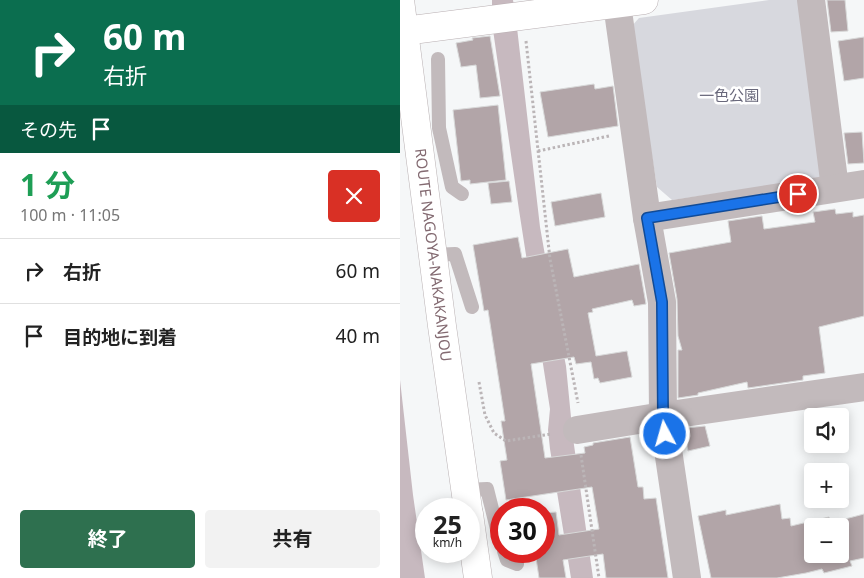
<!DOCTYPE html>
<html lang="ja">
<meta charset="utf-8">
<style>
body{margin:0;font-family:"Noto Sans","Noto Sans JP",sans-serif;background:#f2f2f2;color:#222;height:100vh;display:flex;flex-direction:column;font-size:19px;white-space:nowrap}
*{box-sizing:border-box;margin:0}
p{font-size:16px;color:#767676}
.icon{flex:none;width:28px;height:28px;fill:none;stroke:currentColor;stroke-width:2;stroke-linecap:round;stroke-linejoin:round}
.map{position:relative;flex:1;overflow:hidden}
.drawer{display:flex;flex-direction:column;background:#fff;width:400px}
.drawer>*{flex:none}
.top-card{background:#0b6e4f;color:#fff;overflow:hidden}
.tools{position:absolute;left:404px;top:408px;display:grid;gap:10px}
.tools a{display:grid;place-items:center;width:45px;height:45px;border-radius:5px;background:#fff;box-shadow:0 2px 12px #0003;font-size:25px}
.speed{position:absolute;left:15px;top:498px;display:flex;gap:10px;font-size:25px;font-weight:700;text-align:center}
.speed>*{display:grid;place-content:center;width:65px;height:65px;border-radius:50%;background:#fff;box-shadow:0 2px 12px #0003;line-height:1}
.speed small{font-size:12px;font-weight:400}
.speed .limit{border:8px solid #d22;background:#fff;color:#111}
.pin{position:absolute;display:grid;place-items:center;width:42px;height:42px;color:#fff;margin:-21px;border:2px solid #fff;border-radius:50%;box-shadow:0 1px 5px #0007}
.me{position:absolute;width:55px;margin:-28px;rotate:354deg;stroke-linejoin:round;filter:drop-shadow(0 0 4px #0008)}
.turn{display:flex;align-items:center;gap:18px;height:105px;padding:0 20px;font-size:22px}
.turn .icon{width:65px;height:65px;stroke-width:2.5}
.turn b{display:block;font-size:35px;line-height:42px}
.then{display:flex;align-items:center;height:48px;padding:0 20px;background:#0003;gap:10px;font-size:19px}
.round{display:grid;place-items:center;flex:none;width:52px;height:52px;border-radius:5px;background:#f2f2f2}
.summary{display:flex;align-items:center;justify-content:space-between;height:85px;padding:0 20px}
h1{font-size:30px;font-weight:700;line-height:38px;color:#1e9e55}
.button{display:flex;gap:10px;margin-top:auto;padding:10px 20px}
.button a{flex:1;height:58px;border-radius:5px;background:#2e704f;color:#fff;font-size:20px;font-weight:700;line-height:58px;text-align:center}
.button a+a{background:#f2f2f2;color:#222}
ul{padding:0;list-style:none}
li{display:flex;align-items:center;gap:15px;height:65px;padding:0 20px;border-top:1px solid #e0e0e0}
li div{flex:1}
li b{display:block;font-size:19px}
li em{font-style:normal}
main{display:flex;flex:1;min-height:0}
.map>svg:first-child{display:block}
.green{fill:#d7d8de}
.water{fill:#c7b9bf}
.building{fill:#b2a5a8;stroke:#d8d9d9;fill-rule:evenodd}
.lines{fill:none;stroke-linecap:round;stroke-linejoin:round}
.secondary-casing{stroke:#b9afb2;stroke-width:29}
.primary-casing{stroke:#b9b1b3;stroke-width:29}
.path{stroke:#bbb5b7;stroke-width:3;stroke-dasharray:2.5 2.5;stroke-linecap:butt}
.lane{stroke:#c2babc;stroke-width:14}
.street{stroke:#c2babc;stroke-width:28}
.secondary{stroke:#fff;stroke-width:28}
.primary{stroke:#fff;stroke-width:28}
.route-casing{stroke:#114b97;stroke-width:12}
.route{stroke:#1a73e8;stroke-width:9}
.labels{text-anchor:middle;stroke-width:5;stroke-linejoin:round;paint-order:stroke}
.park-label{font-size:15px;fill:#69687b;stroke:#fff}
.street-label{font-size:15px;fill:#836a71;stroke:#fff}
</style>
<main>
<section class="drawer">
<div class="top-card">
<div class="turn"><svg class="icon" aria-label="right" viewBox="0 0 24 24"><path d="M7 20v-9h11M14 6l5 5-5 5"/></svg><div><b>60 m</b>右折</div></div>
<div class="then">その先<svg class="icon" aria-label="arrive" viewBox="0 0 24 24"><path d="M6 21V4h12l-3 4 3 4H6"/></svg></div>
</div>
<div class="summary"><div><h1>1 分</h1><p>100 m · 11:05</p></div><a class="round" style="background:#d93025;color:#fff"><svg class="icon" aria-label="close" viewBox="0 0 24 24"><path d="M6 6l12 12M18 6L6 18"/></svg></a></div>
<ul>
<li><svg class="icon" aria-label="right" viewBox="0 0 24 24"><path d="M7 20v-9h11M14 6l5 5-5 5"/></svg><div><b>右折</b></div><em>60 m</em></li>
<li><svg class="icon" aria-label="arrive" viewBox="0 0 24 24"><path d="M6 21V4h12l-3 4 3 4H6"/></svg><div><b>目的地に到着</b></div><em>40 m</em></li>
</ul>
<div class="button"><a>終了</a><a>共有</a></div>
</section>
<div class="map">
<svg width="464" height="578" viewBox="0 0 464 578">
<rect width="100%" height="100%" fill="#f5f7f8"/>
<path class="green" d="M 369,0 L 399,0 L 426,171 L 419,179 L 272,200 L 257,187 L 231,27 L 239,18 Z"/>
<g class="water">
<path d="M 92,0 L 113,0 L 116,19 L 140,227 L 154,306 L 166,366 L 173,438 L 193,578 L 171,578 L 150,449 L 148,430 L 150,409 L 119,210 L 92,23 Z"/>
<path d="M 0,380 L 13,495 L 25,578 L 0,578 Z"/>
</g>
<g class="building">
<path d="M 427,0 L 445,0 L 448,31 L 431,32 Z"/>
<path d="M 90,36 L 100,96 L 80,98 L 76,65 L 61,67 L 56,43 L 73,40 L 72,38 Z"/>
<path d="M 464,37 L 464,78 L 444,81 L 438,41 Z"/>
<path d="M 194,84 L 195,89 L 213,86 L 218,126 L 148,137 L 140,92 Z"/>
<path d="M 98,105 L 106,180 L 70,184 L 70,180 L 61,181 L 53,110 Z"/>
<path d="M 462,132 L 464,163 L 448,164 L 444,133 Z"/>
<path d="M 109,181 L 112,202 L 91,204 L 88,183 Z"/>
<path d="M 201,193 L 205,217 L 155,226 L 151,202 Z"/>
<path d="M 435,209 L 436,214 L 453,212 L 453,217 L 464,215 L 464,316 L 419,327 L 425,373 L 403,376 L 403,380 L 348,388 L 347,382 L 298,393 L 298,395 L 278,398 L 278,350 L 282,350 L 278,336 L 277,299 L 269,253 L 331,242 L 328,221 L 362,216 L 364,229 L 415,222 L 413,212 Z"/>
<path d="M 118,237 L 122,258 L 168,249 L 174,277 L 239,264 L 246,304 L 234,306 L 232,300 L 192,309 L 193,312 L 188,313 L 196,356 L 227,351 L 232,377 L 200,383 L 198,378 L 194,379 L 191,362 L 176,364 L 174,357 L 131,364 L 145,458 L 185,453 L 184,447 L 193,445 L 193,443 L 230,437 L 238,487 L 243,487 L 244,499 L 256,498 L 268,578 L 206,578 L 203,554 L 163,560 L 166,578 L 139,578 L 135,551 L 144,551 L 144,513 L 156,512 L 159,535 L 199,529 L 192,487 L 106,500 L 100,461 L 107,460 L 101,421 L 105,421 L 88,310 L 84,311 L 73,245 Z"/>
<path d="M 305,426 L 310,446 L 288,451 L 284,431 L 287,430 L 286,428 Z"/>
<path d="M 380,504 L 382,519 L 390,518 L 391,526 L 429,517 L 430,523 L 464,514 L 464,558 L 450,561 L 452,566 L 424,573 L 422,569 L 406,573 L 377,578 L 311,578 L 298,516 L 326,510 L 326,515 ZM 412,526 L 440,526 L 440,554 L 412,554 Z"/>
</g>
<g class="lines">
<g class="secondary-casing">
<path id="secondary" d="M 4,31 L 244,0"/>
</g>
<g class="primary-casing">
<g id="primary">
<path d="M 0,0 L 42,326 L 68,509"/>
<path d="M 69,514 L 78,578"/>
</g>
</g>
<g class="path">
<path d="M 126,41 L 150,259 L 178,403"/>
<path d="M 138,151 L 209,136"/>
<path d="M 79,382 L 85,415 L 94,433 L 106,441 L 151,434"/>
<path d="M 181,455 L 199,578"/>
</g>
<g class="lane">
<path d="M 38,59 L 39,128 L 52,187 L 62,194"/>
<path d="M 33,255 L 55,254 L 72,307"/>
<path d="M 65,490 L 87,489 L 101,545"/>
<path d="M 104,551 L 107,560 L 117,564"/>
</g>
<g class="street">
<path d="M 411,0 L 435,188"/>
<path d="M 217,4 L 247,218 L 262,302 L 263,416 L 287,578"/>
<path d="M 247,218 L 464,184"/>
<path d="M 177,430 L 263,416 L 464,387"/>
</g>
<use href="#secondary" class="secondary"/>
<use href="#primary" class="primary"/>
</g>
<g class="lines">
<g class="route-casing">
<path id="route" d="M 265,434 L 263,416 L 262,302 L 247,218 L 398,194"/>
</g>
<use href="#route" class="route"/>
</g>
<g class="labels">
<g class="park-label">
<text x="329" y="101">一色公園</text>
</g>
<g class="street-label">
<text transform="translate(33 255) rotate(83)" y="5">ROUTE NAGOYA-NAKAKANJOU</text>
</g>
</g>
</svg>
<div class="tools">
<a><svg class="icon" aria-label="sound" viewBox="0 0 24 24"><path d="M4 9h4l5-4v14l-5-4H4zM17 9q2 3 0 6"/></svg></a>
<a>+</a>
<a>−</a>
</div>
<div class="speed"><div>25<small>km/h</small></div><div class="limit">30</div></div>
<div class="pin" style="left:398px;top:194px;background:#d93025"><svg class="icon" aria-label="arrive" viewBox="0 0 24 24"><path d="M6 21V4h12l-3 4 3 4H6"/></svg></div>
<svg class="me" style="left:265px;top:434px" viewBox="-20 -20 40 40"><circle r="17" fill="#1a73e8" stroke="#fff" stroke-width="3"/><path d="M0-11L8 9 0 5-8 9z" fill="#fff"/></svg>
</div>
</main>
